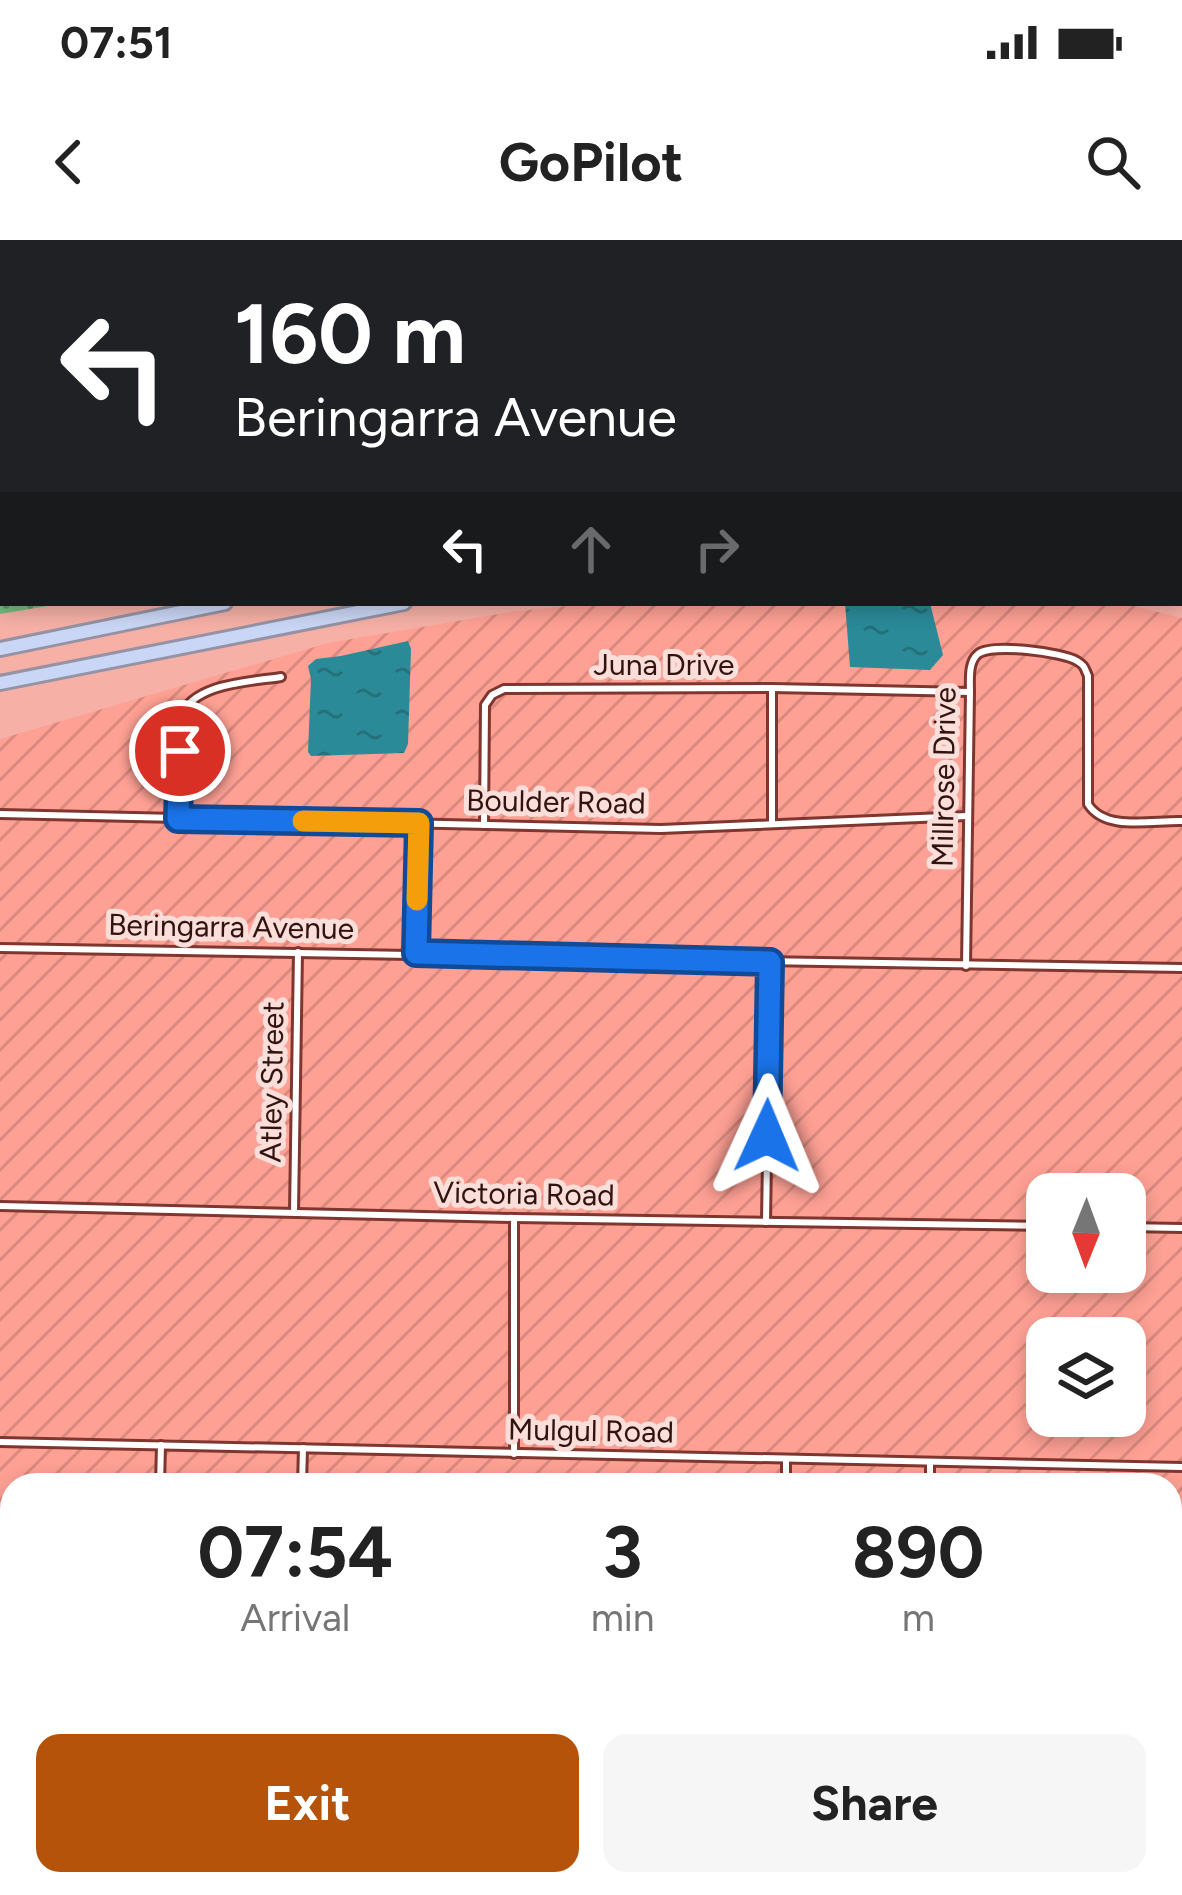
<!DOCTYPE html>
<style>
body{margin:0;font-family:Figtree,sans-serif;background:#f6f6f6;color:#222;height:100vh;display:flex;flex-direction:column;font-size:45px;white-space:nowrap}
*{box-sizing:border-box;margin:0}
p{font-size:39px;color:#767676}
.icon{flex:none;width:66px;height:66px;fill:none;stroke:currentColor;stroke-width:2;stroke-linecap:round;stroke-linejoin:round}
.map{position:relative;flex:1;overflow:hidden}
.sheet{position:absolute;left:0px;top:1233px;width:1182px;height:423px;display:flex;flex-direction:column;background:#fff;border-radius:36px 36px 0 0;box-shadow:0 6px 18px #0003}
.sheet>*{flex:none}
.banner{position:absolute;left:0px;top:0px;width:1182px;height:366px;box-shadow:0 6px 18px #0003;background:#202124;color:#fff;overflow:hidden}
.needle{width:78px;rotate:181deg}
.tools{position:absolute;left:1026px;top:933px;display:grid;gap:24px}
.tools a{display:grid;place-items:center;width:120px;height:120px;border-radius:24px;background:#fff;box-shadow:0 6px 18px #0003;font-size:60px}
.pin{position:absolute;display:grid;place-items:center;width:102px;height:102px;color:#fff;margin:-51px;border:6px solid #fff;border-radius:50%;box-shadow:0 3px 12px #0007}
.me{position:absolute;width:132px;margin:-66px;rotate:1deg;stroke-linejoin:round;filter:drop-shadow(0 0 9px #0008)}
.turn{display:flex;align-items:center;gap:42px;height:252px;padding:0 36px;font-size:54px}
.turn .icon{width:156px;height:156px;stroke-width:2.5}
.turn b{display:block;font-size:84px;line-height:102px}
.lanes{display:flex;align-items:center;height:114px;padding:0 36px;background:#0003;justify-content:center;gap:60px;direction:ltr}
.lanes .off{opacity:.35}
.eta{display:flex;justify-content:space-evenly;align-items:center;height:204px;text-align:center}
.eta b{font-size:72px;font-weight:700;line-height:84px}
.cta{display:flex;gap:24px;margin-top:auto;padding:24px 36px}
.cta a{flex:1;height:138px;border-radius:24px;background:#b45309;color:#fff;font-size:48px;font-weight:700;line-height:138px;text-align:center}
.cta a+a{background:#f6f6f6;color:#222}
.status{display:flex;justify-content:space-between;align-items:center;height:84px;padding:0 60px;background:#fff;direction:ltr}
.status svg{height:33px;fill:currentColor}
header{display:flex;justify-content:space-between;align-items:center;height:156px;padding:0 36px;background:#fff;font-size:54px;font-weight:700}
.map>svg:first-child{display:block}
.industrial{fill:url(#industrial-furrows);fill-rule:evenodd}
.grass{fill:url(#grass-dots)}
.water{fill:url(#water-ripples)}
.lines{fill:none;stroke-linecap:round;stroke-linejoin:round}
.stream{stroke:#2a8a98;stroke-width:3}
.minor-casing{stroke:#7f362e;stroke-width:12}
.secondary-casing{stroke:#7f362e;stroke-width:15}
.motorway-casing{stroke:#9592a4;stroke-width:18}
.minor{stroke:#fff;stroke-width:6}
.secondary{stroke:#eff3fc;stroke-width:9}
.motorway{stroke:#cad6f5;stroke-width:12}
.route-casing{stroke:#114b97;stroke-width:30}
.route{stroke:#1a73e8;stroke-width:21}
.slow{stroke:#f59e0b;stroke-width:21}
.labels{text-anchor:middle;stroke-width:10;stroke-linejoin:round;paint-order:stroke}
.street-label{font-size:30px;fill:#32130f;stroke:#f9ded9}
</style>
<div class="status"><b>07:51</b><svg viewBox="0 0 49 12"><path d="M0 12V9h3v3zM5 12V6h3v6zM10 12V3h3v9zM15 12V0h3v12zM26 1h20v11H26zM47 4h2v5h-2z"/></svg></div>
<header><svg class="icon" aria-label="back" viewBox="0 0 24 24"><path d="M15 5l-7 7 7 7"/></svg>GoPilot<svg class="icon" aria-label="search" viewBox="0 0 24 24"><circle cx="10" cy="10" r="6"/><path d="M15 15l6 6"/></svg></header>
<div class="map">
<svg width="1182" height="1655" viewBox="0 0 1182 1655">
<defs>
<pattern id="industrial-furrows" width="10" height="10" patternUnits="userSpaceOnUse" patternTransform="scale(3)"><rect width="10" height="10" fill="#fea094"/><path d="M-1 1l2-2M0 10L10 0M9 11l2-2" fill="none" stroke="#da897e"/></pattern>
<pattern id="grass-dots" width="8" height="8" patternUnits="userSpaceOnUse" patternTransform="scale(3)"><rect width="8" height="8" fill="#74b87f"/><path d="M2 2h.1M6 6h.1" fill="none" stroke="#609466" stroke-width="1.8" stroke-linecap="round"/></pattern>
<pattern id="water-ripples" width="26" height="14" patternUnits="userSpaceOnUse" patternTransform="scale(3)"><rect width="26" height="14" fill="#2a8a98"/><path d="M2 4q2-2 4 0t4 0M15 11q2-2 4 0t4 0" fill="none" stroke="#25707a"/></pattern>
</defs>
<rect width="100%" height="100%" fill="#f6b0a6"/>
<path class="industrial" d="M 595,363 L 1122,363 L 1182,378 L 1182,1655 L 479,1655 L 479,1644 L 1170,1644 L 1170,1245 L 12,1245 L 12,1626 L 0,1626 L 0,499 L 328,403 L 510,372 ZM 1047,954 L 1125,954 L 1125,1032 L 1047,1032 ZM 1047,1098 L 1125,1098 L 1125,1176 L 1047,1176 Z"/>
<path class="grass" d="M 0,0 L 1172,0 L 1173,3 L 3,3 L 3,363 L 66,363 L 0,374 Z"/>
<g class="water">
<path d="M 845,363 L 930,363 L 943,415 L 930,430 L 850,427 Z"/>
<path d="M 408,401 L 411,409 L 408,504 L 404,513 L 311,516 L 308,512 L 311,439 L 308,426 L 316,419 L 341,416 Z"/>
</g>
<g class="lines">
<g class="stream">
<path d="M 1089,3 L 1093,0"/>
<path d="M 0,46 L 3,47"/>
</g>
<g class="minor-casing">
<g id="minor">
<path d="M 772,448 L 772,583"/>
<path d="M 0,574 L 661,589 L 967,576"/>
<path d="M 178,579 L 180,477 C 194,443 248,442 281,437"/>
<path d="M 484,585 L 485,465 L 492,455 L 504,449 L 772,448 L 970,452"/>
<path d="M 0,708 L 1182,728"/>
<path d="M 416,712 L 419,583"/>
<path d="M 966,726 L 970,452 C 970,440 968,422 978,414 C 991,403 1063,412 1077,421 C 1085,426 1084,427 1088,436 L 1088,564 C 1105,592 1153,580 1182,581"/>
<path d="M 0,966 L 514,978 L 1047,986"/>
<path d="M 294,972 L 298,712"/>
<path d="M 766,982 L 770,722"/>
<path d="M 1125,987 L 1182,988"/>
<path d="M 0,1202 L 1182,1227"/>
<path d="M 514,1214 L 514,978"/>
<path d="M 786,1219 L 786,1245"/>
<path d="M 160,1245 L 161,1205"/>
<path d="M 302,1245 L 303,1208"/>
<path d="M 930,1245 L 930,1222"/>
<path d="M 0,1336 L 12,1337"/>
<path d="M 1170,1352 L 1182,1352"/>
<path d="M 1170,1521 L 1182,1534"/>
</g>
</g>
<g class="secondary-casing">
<g id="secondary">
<path d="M 0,1473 L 4,1483 L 0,1496"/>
<path d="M 1055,1644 L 1067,1655"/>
<path d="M 1078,1644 L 1094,1655"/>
<path d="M 691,1655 L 692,1644"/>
<path d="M 707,1655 L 707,1644"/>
</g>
</g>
<g class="motorway-casing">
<g id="motorway">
<path d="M 1179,178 L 1182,177"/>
<path d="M 1179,245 L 1182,244"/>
<path d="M 1179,270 L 1182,270"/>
<path d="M 1179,334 L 1182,335"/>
<path d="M 0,409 L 225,363"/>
<path d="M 0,443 L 404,363"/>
</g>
</g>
<use href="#minor" class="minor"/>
<use href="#secondary" class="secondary"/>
<use href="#motorway" class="motorway"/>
</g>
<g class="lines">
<g class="route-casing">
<path id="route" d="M 180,511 L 178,579 L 419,583 L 416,713 L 770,722 L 767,896"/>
</g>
<use href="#route" class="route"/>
<path class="slow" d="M 303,581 L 419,583 L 417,660"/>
</g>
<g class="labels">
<g class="street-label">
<text x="664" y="435">Juna Drive</text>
<text transform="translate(944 537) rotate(-89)" y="10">Millrose Drive</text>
<text transform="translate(556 562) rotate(1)" y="10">Boulder Road</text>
<text transform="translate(231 687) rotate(1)" y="10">Beringarra Avenue</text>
<text transform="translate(272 842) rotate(-89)" y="10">Atley Street</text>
<text transform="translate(524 954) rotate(1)" y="10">Victoria Road</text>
<text transform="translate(591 1191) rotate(1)" y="10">Mulgul Road</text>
</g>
</g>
</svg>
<div class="tools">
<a><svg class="needle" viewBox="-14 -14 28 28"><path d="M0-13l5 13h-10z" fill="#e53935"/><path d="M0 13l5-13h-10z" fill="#767676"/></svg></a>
<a><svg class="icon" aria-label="layers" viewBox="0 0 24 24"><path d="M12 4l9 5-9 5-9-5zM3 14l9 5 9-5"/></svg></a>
</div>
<div class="pin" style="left:180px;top:511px;background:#d93025"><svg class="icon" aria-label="arrive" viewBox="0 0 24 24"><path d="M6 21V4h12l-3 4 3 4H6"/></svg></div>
<svg class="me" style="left:767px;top:896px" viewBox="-20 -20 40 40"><path d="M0-17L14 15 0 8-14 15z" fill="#1a73e8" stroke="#fff" stroke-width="4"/></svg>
<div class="banner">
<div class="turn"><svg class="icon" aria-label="left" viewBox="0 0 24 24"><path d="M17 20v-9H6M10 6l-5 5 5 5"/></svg><div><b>160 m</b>Beringarra Avenue</div></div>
<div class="lanes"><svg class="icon" aria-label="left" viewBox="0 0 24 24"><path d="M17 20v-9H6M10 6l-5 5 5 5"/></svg><svg class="icon off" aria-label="ahead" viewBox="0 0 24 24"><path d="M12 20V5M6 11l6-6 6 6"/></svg><svg class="icon off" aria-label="right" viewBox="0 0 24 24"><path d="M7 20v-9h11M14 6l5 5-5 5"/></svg></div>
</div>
<section class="sheet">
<div class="eta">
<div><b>07:54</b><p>Arrival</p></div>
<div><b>3</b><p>min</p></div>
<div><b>890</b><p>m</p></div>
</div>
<div class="cta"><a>Exit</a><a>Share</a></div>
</section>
</div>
